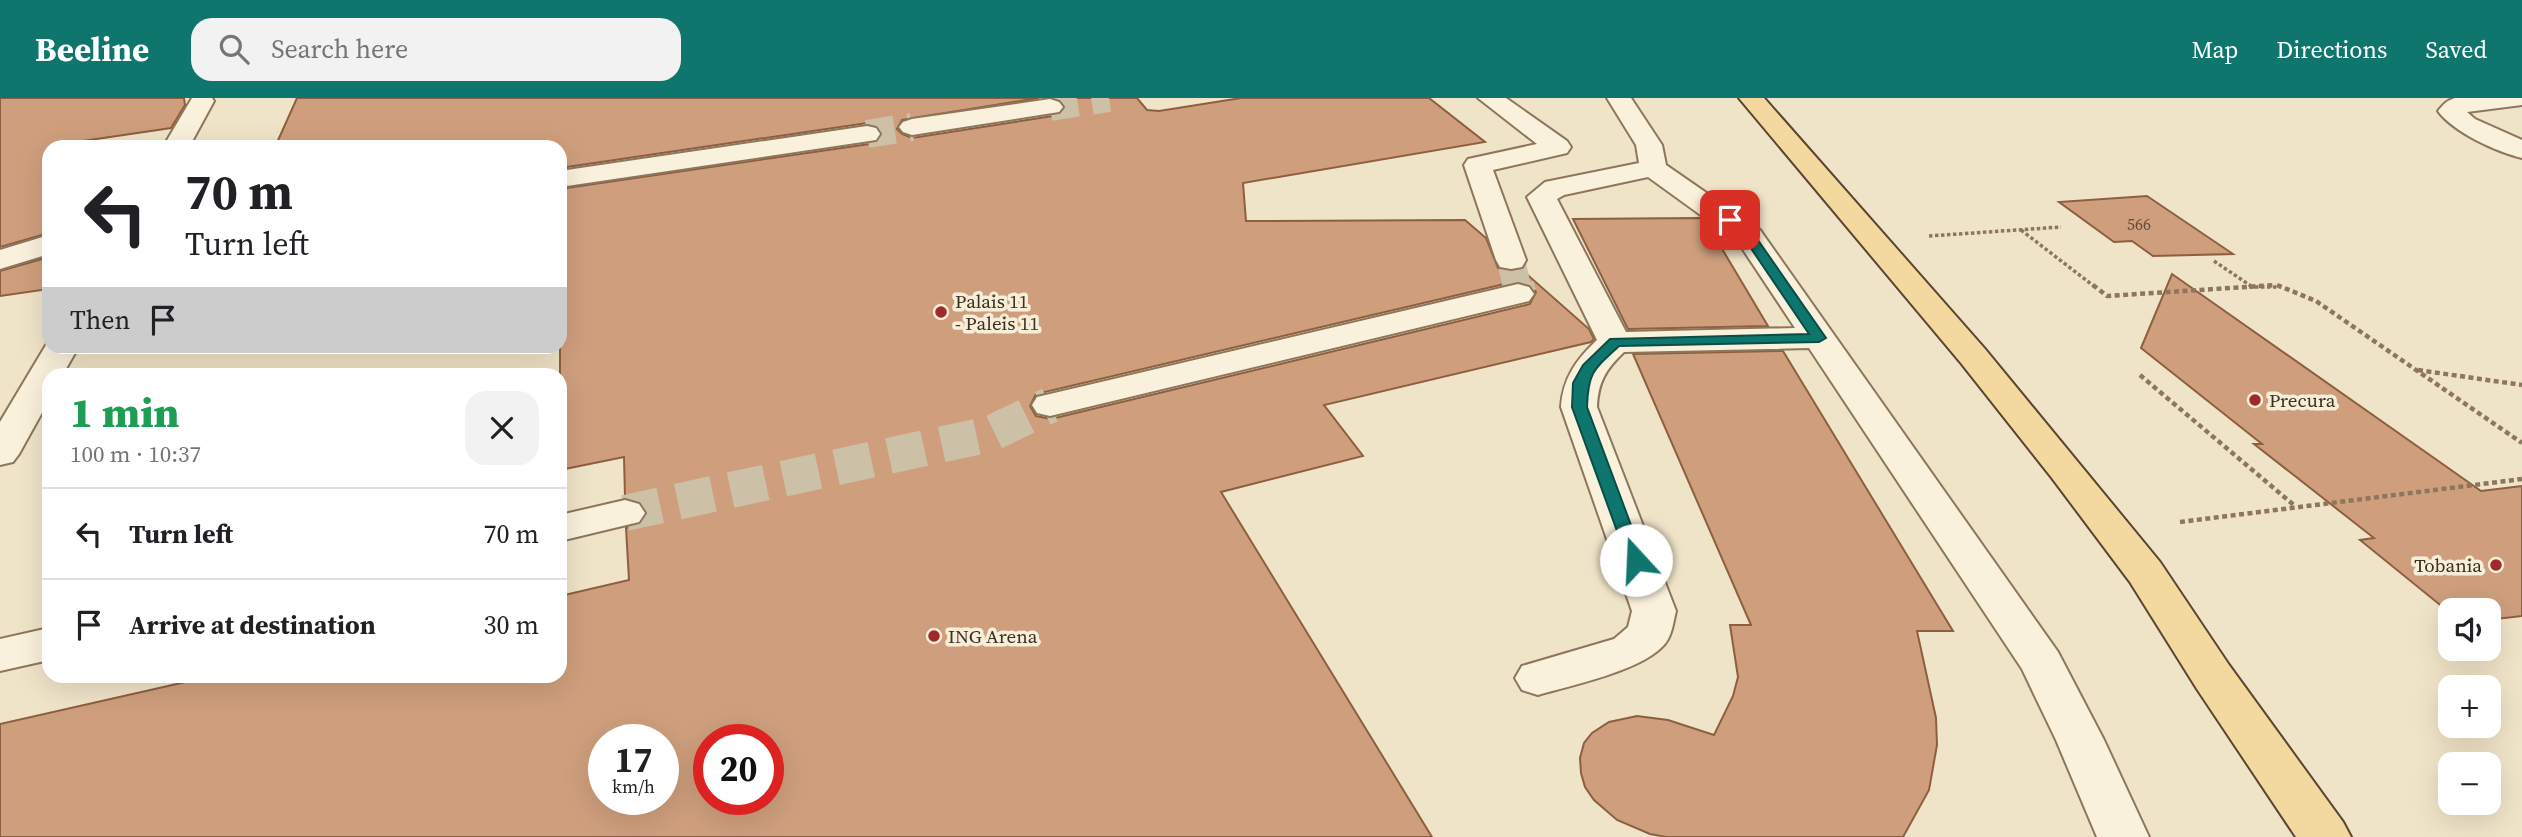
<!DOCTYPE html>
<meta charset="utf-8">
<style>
body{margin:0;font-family:"Source Serif 4",serif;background:#f2f2f2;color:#202124;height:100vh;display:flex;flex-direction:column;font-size:26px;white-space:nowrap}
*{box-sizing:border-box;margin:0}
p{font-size:23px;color:#757577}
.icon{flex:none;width:38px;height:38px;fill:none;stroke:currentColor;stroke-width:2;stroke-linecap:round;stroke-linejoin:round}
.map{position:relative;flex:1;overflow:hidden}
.drawer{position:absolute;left:42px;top:270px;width:525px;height:315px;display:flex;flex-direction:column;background:#fff;border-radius:21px;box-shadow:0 7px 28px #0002}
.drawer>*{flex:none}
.guide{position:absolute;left:42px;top:42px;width:525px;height:214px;border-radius:21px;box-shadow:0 7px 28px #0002;background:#fff;color:#202124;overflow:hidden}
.controls{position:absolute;left:2438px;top:500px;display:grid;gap:14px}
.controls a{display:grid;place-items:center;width:63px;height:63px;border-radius:14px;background:#fff;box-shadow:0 7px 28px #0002;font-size:35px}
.speed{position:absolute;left:588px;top:626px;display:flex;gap:14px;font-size:35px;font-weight:700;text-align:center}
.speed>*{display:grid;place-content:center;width:91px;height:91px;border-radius:50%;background:#fff;box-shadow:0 7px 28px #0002;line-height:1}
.speed small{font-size:18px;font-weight:400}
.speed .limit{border:10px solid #d22;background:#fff;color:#111}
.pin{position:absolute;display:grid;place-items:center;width:60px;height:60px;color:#fff;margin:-30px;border-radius:14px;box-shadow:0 4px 10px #0006}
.me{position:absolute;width:77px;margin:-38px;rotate:340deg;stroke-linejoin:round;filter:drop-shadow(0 0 5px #0008)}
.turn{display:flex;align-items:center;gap:24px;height:147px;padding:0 28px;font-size:32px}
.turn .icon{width:91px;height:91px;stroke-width:2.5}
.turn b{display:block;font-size:49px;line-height:60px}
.then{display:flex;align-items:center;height:66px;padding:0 28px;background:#0003;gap:14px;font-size:26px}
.round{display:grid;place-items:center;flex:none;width:74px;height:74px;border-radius:21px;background:#f2f2f2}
.summary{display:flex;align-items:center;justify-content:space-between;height:119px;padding:0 28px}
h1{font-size:42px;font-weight:800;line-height:52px;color:#1e9e55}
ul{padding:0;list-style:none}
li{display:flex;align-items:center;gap:21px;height:91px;padding:0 28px;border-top:2px solid #e0e0e0}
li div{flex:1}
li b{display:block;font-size:26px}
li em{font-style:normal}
header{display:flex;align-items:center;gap:42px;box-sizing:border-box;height:98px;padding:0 35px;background:#0f766e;color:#fff}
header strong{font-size:33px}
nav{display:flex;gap:38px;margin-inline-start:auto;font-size:24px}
.search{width:490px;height:63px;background:#f2f2f2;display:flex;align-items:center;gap:18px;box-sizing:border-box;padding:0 24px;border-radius:21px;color:#757577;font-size:26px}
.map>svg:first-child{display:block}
.building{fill:#cf9f7d;stroke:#8d5f41;stroke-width:2;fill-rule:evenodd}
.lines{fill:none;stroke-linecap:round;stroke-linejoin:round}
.minor-tunnel-far1{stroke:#ccc0a6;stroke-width:28;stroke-dasharray:28 14;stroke-linecap:butt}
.minor-tunnel{stroke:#ccc0a6;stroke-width:36;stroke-dasharray:36 18;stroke-linecap:butt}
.minor-casing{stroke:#8d765c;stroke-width:4}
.major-casing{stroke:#5b4430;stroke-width:4}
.path-far1{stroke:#8d765c;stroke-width:3.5;stroke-dasharray:3.5 2.5;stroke-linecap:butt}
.path{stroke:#8d765c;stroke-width:4.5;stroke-dasharray:5 3.5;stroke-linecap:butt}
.minor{fill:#faf1dc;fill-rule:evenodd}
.major{fill:#f3d9a0;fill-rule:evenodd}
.route{fill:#0f766e;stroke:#0a4d48;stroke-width:2}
.poi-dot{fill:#9e2a2b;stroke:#f7eed8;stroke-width:2.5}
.labels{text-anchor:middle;stroke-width:7;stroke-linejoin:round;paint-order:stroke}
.number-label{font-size:16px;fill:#624a37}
.poi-label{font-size:19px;fill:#3d2e20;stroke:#f7eed8;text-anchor:start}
</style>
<header>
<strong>Beeline</strong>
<div class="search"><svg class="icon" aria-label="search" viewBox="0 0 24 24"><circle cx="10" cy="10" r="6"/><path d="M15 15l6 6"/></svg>Search here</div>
<nav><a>Map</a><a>Directions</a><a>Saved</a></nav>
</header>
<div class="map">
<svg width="2522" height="739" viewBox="0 0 2522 739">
<rect width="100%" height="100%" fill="#f0e4c8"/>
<g class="building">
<path d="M 0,0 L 184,0 L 185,7 L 171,30 L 69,45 L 70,49 L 49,49 L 49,135 L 0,149 Z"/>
<path d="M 297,0 L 1039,0 L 902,22 L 897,31 L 902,36 L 912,40 L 1059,17 L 1066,9 L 1055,0 L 1137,0 L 1147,12 L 1159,13 L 1241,0 L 1429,0 L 1485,44 L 1243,85 L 1246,123 L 1465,122 L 1486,140 L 1498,170 L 1511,174 L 1522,172 L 1589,231 L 1594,241 L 1591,244 L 1324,307 L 1363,358 L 1221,394 L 1432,739 L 0,739 L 0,626 L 212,578 L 560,578 L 560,498 L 629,482 L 626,430 L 640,427 L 647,416 L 641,405 L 625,399 L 624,359 L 560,372 L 560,91 L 876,45 L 882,37 L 878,29 L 867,25 L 560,70 L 560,49 L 275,49 ZM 1517,183 L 1530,186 L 1536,194 L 1530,206 L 1051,321 L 1036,318 L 1030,308 L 1036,296 ZM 604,642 L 663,642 L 663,702 L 604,702 ZM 709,642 L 768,642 L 768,702 L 709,702 Z"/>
<path d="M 2147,98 L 2233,156 L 2153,158 L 2132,143 L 2114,144 L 2059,104 Z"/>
<path d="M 1700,120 L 1706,124 L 1768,228 L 1628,231 L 1573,121 Z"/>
<path d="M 49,159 L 49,191 L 0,198 L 0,173 Z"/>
<path d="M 2172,176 L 2481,393 L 2522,388 L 2522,518 L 2488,522 L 2488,513 L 2450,513 L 2450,515 L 2360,442 L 2374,440 L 2254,346 L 2262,346 L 2141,250 Z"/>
<path d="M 1783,253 L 1953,533 L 1917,533 L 1936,620 L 1937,647 L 1929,692 L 1903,739 L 1666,739 L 1650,736 L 1617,722 L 1594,702 L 1585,689 L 1581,675 L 1580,660 L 1584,645 L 1592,635 L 1609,624 L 1637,618 L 1668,622 L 1714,637 L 1733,598 L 1738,579 L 1730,527 L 1751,527 L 1633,256 Z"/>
</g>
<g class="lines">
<g class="minor-tunnel-far1">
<path d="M 1050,9 L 1109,0"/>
<path d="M 867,36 L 912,29"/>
<path d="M 1511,162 L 1517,189"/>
</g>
<g class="minor-tunnel">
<path d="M 1516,187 L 1518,196"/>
<path d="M 625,415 L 990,336 L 1050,307"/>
</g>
<g class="minor-casing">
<g id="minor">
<path d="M 192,0 L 212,0 L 214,3 L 189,49 L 163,49 Z"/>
<path d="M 1478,0 L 1506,0 L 1567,43 L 1571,49 L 1567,55 L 1493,72 L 1526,162 L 1522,169 L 1511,171 L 1500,169 L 1496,162 L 1464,67 L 1468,61 L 1537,46 Z"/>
<path d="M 1607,0 L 1631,0 L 1662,47 L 1666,67 L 1760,132 L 2058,554 L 2104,642 L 2149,739 L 2097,739 L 2056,642 L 2022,571 L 1809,250 L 1624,254 C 1606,271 1598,284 1597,309 L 1676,513 C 1673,525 1672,539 1663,548 C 1640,573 1572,587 1538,597 L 1522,592 L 1515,580 L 1522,568 L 1614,541 L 1628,529 L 1632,513 L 1561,309 C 1563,280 1576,262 1597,242 L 1527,99 L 1545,84 L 1639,65 L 1636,47 ZM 1648,79 L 1738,144 L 1795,230 L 1626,234 L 1557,101 L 1564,97 Z"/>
<path d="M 2455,0 L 2522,0 L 2522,7 L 2467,14 L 2475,21 L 2522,42 L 2522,60 C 2497,54 2453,34 2438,13 C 2444,6 2446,3 2455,0 Z"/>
<path d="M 1050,1 L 1059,4 L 1063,9 L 1059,14 L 912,37 L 903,34 L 899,29 L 903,24 L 912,21 Z"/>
<path d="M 867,28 L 876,30 L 880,36 L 876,42 L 560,89 L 560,73 Z"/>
<path d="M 49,137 L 49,156 L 0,171 L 0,152 Z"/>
<path d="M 1518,186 L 1529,189 L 1534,196 L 1529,203 L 1050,318 L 1037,315 L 1032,307 L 1037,299 L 1050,296 Z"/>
<path d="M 49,242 L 49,248 L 79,248 L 63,276 L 49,276 L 49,302 L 19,356 L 13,364 L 0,367 L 0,324 Z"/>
<path d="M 625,402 L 639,406 L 645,415 L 639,424 L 560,443 L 560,417 Z"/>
<path d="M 49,530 L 49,562 L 0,573 L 0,541 Z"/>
</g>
</g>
<g class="major-casing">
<path id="major" d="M 1739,0 L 1764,0 L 1985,251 L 2160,464 L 2229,567 L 2343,724 L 2351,739 L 2296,739 L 2197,591 L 2130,484 L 2052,380 L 1961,265 Z"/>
</g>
<g class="path-far1">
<path d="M 2021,132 L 2095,189"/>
<path d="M 1929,138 L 2061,129"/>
<path d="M 2214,163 L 2251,188"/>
<path d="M 2249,189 L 2281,189"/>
</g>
<g class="path">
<path d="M 2093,187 L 2107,198 L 2276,187"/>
<path d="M 2277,187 L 2316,203 L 2522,345"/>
<path d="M 2418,272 L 2522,287"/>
<path d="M 2140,277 L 2295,408"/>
<path d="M 2180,424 L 2522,381"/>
</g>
<use href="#minor" class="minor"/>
<use href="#major" class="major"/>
</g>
<path class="route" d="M 1730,118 L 1753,135 L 1826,240 L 1819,244 L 1619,248 C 1594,271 1588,274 1587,309 L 1644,462 L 1642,466 L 1629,466 L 1572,309 L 1573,285 L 1583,267 L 1610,241 L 1809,236 L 1744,140 L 1724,122 Z"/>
<g class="poi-dot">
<circle cx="941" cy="214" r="7"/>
<circle cx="2255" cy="302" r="7"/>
<circle cx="2496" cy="467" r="7"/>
<circle cx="934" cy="538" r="7"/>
</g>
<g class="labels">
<g class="number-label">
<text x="2139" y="132">566</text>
</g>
<g class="poi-label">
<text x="955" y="210">Palais 11<tspan x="955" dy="22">- Paleis 11</tspan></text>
<text x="2269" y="309">Precura</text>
<text x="2482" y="474" text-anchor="end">Tobania</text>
<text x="948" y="545">ING Arena</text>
</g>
</g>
</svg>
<div class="controls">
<a><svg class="icon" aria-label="sound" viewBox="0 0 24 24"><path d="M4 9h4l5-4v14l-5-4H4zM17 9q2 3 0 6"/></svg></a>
<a>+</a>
<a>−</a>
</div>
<div class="speed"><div>17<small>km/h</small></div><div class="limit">20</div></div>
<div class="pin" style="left:1730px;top:122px;background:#d93025"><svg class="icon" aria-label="arrive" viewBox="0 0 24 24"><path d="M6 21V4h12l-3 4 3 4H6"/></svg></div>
<svg class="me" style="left:1636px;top:462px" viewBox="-20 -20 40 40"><circle r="19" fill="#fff"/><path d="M0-13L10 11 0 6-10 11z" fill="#0f766e"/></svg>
<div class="guide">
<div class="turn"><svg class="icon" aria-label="left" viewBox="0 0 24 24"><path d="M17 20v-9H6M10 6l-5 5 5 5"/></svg><div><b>70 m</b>Turn left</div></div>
<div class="then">Then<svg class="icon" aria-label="arrive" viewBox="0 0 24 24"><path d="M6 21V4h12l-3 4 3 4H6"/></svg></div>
</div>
<section class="drawer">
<div class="summary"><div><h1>1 min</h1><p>100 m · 10:37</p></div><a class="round"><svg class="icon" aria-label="close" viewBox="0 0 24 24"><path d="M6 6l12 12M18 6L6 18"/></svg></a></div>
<ul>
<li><svg class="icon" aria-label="left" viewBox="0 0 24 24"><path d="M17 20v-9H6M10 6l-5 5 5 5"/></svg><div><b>Turn left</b></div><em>70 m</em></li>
<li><svg class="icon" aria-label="arrive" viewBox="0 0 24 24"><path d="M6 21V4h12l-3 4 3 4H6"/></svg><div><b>Arrive at destination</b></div><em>30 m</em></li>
</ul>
</section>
</div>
